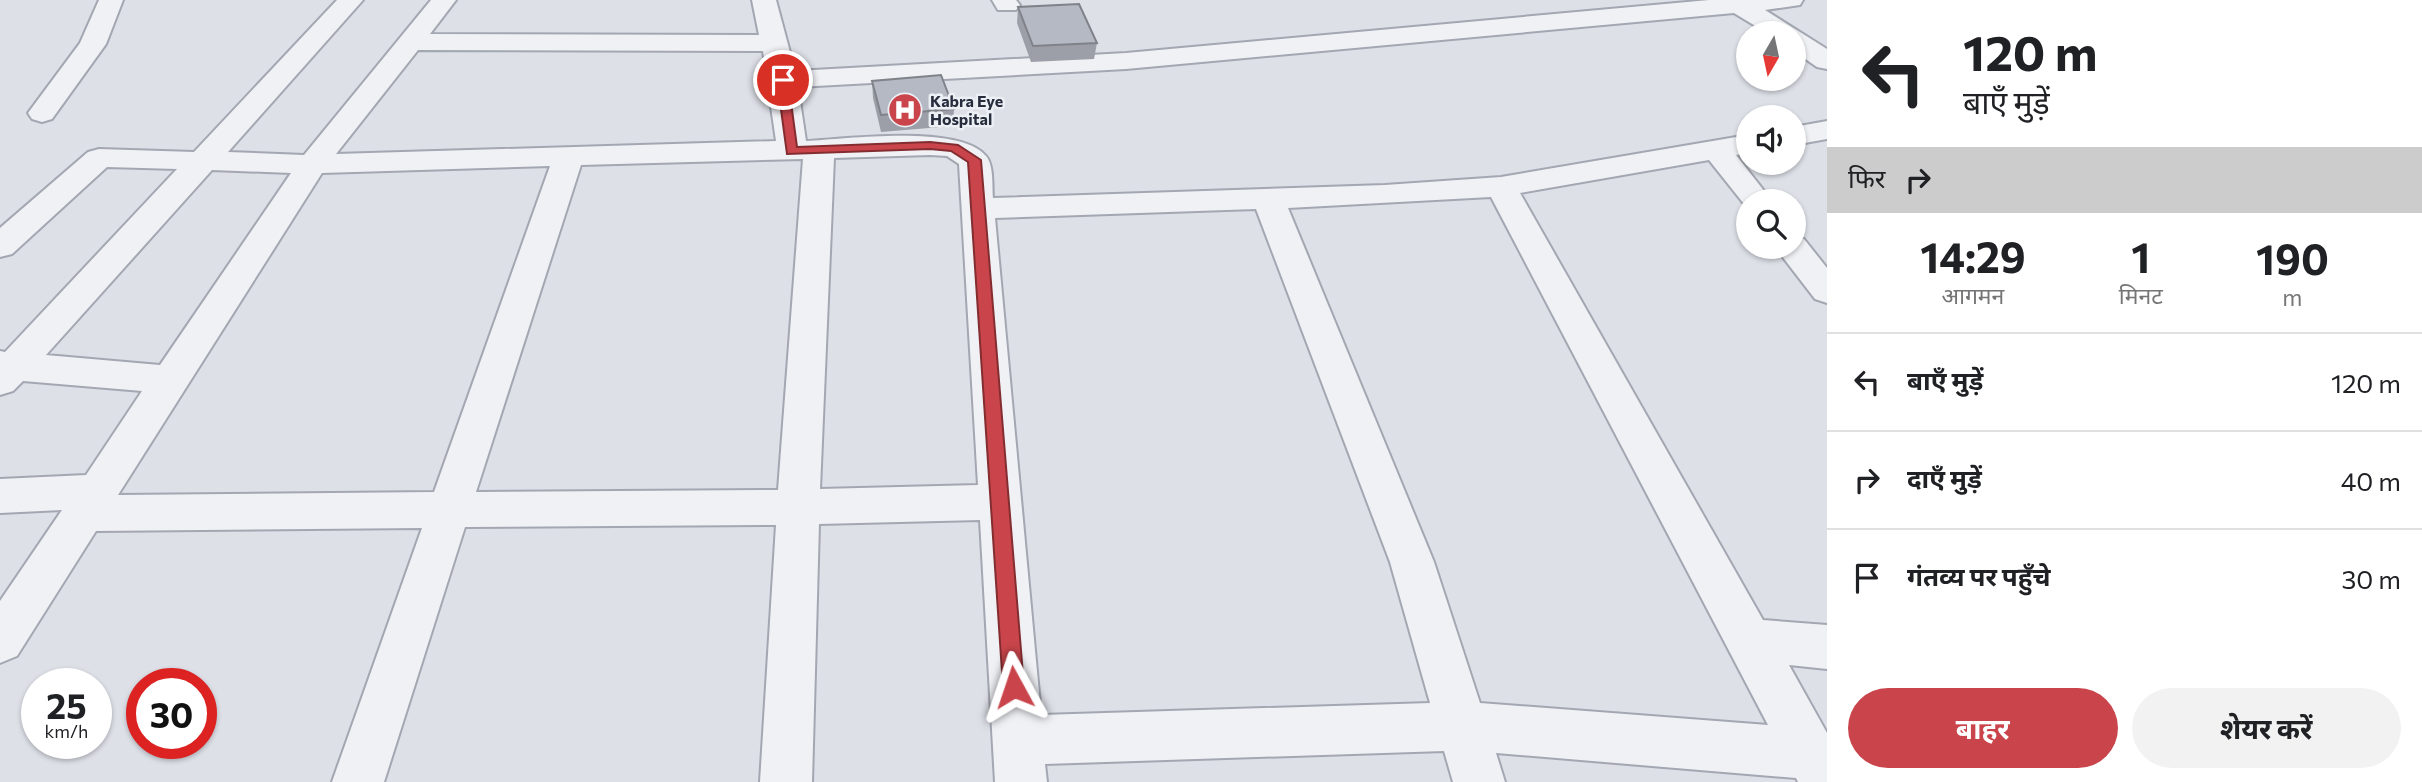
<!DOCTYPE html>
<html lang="hi">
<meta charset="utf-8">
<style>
body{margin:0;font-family:Commissioner,"Noto Sans Devanagari",sans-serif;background:#f2f2f2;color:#202124;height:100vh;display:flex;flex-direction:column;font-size:26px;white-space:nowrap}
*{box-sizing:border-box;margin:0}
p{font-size:23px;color:#757577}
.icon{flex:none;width:38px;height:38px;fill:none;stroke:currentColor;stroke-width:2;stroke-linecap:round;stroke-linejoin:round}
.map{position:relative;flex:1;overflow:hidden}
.sheet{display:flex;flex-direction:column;background:#fff;width:595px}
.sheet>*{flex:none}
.guide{background:#fff;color:#202124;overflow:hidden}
.needle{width:46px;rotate:189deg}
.fabs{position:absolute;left:1736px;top:21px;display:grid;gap:14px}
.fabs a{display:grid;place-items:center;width:70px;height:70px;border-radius:50%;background:#fff;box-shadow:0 2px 5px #0004;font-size:35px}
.speed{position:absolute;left:21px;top:668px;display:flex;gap:14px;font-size:35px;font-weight:700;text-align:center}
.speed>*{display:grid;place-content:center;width:91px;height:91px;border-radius:50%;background:#fff;box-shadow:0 2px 5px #0004;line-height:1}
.speed small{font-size:18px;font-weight:400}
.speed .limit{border:10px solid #d22;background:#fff;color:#111}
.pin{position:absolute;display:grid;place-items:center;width:60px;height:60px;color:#fff;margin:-30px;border:4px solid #fff;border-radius:50%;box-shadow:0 2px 7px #0007}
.me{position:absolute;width:77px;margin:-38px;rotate:355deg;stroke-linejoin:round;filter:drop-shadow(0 0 5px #0008)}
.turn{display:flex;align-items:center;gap:24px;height:147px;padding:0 21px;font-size:32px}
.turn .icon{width:91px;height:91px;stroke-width:2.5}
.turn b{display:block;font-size:49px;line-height:60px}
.then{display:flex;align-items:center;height:66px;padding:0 21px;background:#0003;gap:14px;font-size:26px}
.eta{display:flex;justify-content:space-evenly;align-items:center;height:119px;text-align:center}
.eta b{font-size:42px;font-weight:700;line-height:49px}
.cta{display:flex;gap:14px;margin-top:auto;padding:14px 21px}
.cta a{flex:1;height:80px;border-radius:42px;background:#c9454b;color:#fff;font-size:28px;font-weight:700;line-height:80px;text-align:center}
.cta a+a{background:#f2f2f2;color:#202124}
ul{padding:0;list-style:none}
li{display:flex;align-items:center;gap:21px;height:98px;padding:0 21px;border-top:2px solid #e0e0e0}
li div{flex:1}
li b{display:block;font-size:26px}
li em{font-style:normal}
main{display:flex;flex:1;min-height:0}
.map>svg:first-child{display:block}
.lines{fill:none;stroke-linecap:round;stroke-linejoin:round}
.minor-casing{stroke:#a3a7b1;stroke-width:4}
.minor{fill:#f0f1f5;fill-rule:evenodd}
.wall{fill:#9c9fa8}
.building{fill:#b5b9c3;stroke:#7f8288;stroke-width:2}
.route{fill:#c9454b;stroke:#832d31;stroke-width:2}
.labels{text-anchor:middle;stroke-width:5;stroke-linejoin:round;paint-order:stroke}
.far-poi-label{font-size:16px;font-weight:bold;fill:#272d3d;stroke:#eceff4;text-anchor:start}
</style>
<main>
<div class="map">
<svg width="1827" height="782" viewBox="0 0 1827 782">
<rect width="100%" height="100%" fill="#dde0e7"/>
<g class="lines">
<g class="minor-casing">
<g id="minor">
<path d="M 99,0 L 123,0 L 106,44 L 52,119 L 42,122 L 32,119 L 28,113 L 80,43 Z"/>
<path d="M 337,0 L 363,0 L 228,152 L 304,155 L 431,0 L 456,0 L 430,34 L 759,35 L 752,0 L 776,0 L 795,71 L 1126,53 L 1709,0 L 1803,0 L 1800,5 L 1765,10 L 1827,49 L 1827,69 L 1817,67 L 1794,51 L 1794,33 L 1767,33 L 1734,13 L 1126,69 L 798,87 L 806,141 C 846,139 960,124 986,156 C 994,165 992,187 993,198 L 1385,185 L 1501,177 L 1748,135 L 1748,153 L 1736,155 L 1772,201 L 1748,201 L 1748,209 L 1709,160 L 1520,193 L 1763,620 L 1827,625 L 1827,669 L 1789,665 L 1827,733 L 1827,782 L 1798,782 L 1796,778 L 1496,753 L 1505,782 L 1453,782 L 1444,751 L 1045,764 L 1047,782 L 995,782 L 980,520 L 819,524 L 812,782 L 760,782 L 776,525 L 465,527 L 384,782 L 332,782 L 422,528 L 96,531 L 17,656 L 0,663 L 0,601 L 62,510 L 0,513 L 0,479 L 86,475 L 142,391 L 23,381 L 13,391 L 0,395 L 0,351 L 5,352 L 177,169 L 107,167 L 12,254 L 0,257 L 0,228 L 88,152 L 99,149 L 194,152 ZM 418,50 L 763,51 L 776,141 L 336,154 ZM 930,155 L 947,156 L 959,164 L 978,485 L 820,489 L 834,158 ZM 803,159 L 778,490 L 476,492 L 581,165 ZM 550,166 L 434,492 L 118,495 L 322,173 ZM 212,170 L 291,173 L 160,365 L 46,355 ZM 1491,197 L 1768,725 L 1480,703 L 1434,562 L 1288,208 ZM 1256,209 L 1390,562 L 1430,703 L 1041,715 L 995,218 Z"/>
<path d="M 992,0 L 1016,0 L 1020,5 L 1016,10 L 998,10 Z"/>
<path d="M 1827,121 L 1827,139 L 1794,145 L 1794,127 Z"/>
<path d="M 1794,237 L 1804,239 L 1827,268 L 1827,303 L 1815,299 L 1775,247 L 1794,247 Z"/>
</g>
</g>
<use href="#minor" class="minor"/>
</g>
<g class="wall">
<path d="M 1018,7 L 1097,43 L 1094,59 L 1031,62 L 1017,23 Z"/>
<path d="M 872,81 L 954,109 L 953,126 L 881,132 L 873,98 Z"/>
</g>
<g class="building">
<path d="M 1079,4 L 1097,43 L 1033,46 L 1018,7 Z"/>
<path d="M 941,75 L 954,109 L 881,115 L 872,81 Z"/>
</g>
<path class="route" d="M 783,77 L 788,80 L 797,147 L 930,142 L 958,145 L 981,160 L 1024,687 L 1021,694 L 1014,697 L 1006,694 L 1003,687 L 968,162 L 951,151 L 930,149 L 787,154 L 777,80 Z"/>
<defs>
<g id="hospital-disc" transform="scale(1.75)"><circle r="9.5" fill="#c9454b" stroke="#eceff4"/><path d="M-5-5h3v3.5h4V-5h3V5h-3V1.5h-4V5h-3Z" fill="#fff"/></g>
</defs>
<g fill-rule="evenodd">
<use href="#hospital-disc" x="905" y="110"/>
</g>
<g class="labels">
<g class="far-poi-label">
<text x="930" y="107">Kabra Eye<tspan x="930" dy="18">Hospital</tspan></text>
</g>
</g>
</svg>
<div class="fabs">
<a><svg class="needle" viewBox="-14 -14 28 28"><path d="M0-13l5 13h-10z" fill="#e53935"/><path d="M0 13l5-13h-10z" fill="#757577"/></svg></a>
<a><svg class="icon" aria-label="sound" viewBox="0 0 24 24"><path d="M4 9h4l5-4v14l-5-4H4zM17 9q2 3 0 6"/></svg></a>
<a><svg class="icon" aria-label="search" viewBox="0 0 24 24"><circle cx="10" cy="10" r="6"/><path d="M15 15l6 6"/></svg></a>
</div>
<div class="speed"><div>25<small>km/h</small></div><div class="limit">30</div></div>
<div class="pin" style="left:783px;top:80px;background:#d93025"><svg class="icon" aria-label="arrive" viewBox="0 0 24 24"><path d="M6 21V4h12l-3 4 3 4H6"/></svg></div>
<svg class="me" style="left:1014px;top:687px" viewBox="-20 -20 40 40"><path d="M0-17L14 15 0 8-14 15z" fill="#c9454b" stroke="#fff" stroke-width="4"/></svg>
</div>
<section class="sheet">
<div class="guide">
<div class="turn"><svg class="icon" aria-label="left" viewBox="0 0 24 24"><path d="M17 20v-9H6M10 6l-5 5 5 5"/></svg><div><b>120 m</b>बाएँ मुड़ें</div></div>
<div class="then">फिर<svg class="icon" aria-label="right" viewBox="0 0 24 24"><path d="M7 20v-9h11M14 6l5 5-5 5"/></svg></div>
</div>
<div class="eta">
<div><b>14:29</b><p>आगमन</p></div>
<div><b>1</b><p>मिनट</p></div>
<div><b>190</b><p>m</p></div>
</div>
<ul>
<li><svg class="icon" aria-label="left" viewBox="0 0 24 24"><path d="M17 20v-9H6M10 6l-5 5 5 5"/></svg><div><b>बाएँ मुड़ें</b></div><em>120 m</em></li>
<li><svg class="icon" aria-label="right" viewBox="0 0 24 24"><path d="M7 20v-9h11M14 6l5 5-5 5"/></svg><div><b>दाएँ मुड़ें</b></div><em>40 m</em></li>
<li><svg class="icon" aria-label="arrive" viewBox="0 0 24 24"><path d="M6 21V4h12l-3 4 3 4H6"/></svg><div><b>गंतव्य पर पहुँचे</b></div><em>30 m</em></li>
</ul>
<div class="cta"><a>बाहर</a><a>शेयर करें</a></div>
</section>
</main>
